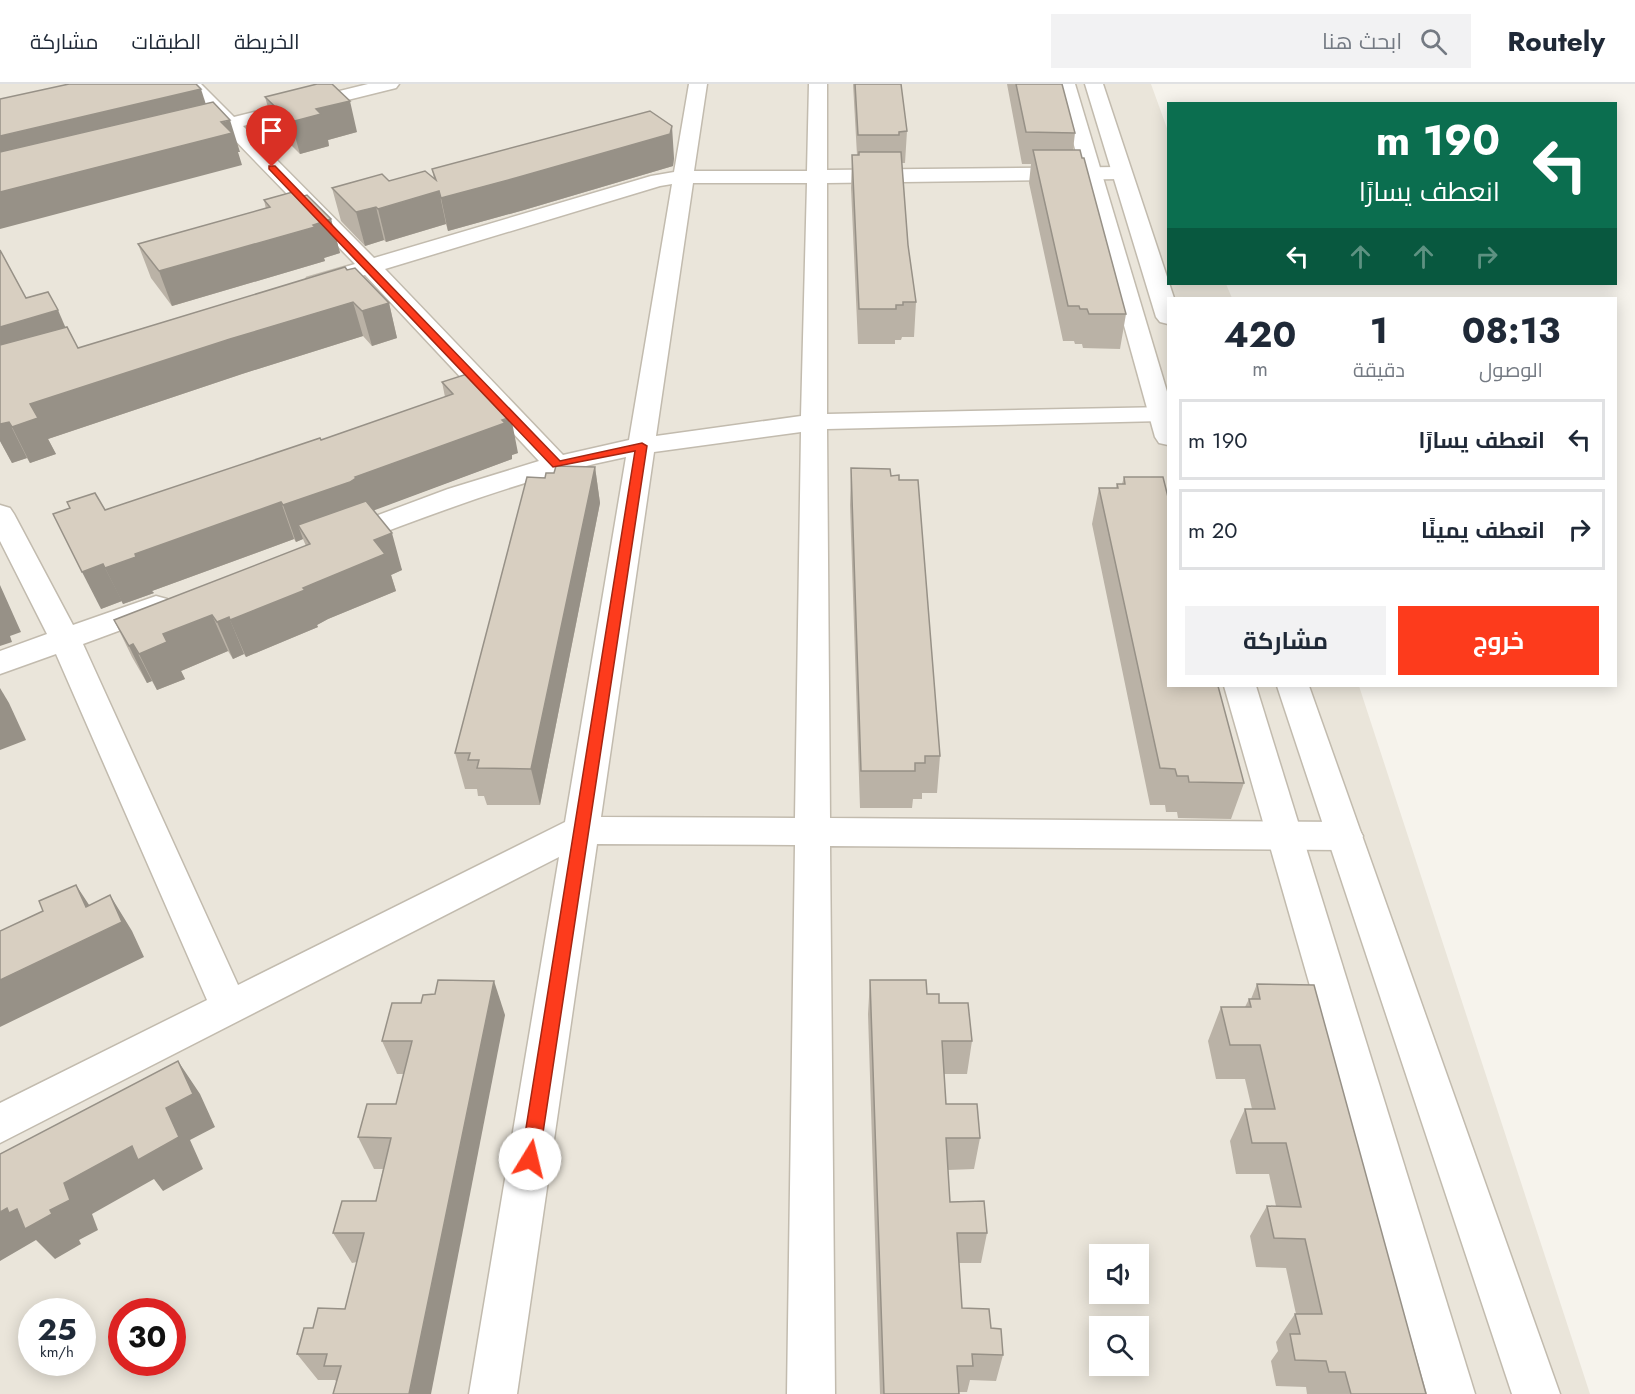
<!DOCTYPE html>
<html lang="ar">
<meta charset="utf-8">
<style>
body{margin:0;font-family:Jost,Cairo,sans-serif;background:#f2f2f3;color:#1f2937;direction:rtl;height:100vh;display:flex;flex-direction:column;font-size:22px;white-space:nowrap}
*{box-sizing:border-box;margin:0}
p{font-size:20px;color:#747a83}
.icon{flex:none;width:33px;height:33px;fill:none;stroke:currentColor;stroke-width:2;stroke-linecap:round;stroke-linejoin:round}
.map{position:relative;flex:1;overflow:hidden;direction:ltr}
.sheet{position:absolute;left:1167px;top:213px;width:450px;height:390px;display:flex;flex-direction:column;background:#fff;border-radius:0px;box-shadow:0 3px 15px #0003;direction:rtl}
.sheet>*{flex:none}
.banner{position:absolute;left:1167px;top:18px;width:450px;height:183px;border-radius:0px;box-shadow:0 3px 15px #0003;direction:rtl;background:#0b6e4f;color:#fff;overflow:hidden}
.tools{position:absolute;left:1089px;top:1160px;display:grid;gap:12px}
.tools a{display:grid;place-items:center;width:60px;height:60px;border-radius:0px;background:#fff;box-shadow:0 3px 15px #0003;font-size:30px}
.speed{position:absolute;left:18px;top:1214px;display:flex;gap:12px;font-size:30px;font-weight:700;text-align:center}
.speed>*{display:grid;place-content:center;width:78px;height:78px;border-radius:50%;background:#fff;box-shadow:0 3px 15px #0003;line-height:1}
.speed small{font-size:15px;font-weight:400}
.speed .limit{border:9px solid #d22;background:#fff;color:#111}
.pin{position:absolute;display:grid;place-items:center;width:51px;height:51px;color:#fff;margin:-62px -26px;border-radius:50% 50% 50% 0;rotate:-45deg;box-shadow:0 0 6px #0007}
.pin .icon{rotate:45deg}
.me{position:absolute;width:66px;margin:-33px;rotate:9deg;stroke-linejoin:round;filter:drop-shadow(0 0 4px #0008)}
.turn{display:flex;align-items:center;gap:21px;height:126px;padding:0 18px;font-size:27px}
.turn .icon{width:78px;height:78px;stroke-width:2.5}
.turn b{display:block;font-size:42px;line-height:51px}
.lanes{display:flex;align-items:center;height:57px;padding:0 18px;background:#0003;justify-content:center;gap:30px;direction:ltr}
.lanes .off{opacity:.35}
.eta{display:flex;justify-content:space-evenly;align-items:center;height:102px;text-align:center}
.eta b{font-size:36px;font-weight:700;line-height:42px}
.action{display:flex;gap:12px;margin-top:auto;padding:12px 18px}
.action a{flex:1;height:69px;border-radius:0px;background:#fd3b1c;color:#fff;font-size:24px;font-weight:700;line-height:69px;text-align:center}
.action a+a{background:#f2f2f3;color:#1f2937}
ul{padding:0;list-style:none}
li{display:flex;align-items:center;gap:18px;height:81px;margin:0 12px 9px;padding:0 6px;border:3px solid #e0e1e3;border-radius:0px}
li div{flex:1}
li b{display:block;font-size:22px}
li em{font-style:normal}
header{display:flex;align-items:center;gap:36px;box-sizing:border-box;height:84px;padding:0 30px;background:#fff;border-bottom:2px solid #e0e1e3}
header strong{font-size:28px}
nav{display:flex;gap:33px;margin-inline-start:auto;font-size:21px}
.search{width:420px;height:54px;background:#f2f2f3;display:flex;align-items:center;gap:15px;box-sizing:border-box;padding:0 21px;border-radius:0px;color:#747a83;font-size:22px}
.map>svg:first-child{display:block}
.residential{fill:#eae5da;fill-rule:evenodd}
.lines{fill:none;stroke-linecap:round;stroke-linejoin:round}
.minor-casing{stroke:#c2bbae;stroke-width:3}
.tertiary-casing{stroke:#c2bbae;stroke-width:3}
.minor{fill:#fff;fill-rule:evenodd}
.tertiary{fill:#fff;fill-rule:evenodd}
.wall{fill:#bab2a6}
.shaded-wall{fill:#979187}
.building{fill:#d8cfc1;stroke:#979187;stroke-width:1.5}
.route{fill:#fd3b1c;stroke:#a42612;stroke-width:1.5}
</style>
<header>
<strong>Routely</strong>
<div class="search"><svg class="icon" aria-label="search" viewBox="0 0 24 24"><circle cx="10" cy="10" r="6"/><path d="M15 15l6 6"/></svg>ابحث هنا</div>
<nav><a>الخريطة</a><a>الطبقات</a><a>مشاركة</a></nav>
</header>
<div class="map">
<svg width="1635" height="1310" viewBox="0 0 1635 1310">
<rect width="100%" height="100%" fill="#f6f3ec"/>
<path class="residential" d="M 0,0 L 1151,0 L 1168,47 L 1168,200 L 1226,200 L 1232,214 L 1168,214 L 1168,602 L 1359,602 L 1590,1310 L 0,1310 ZM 1100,1170 L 1138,1170 L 1138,1209 L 1100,1209 ZM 32,1227 L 82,1227 L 82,1278 L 32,1278 ZM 122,1227 L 172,1227 L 172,1278 L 122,1278 ZM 1100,1242 L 1138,1242 L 1138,1281 L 1100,1281 Z"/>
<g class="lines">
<g class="minor-casing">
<path id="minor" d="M 182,0 L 201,0 L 234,33 L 368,0 L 399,0 L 396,4 L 243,42 L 374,174 L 651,92 L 674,88 L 689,0 L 707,0 L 694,87 L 807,87 L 809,0 L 827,0 L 827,86 L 1121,83 L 1128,85 L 1131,89 L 1128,93 L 1121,95 L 827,99 L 827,330 L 1168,323 L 1168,335 L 1162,337 L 827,345 L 830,734 L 1345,738 L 1357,742 L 1363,752 L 1357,762 L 1345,766 L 830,762 L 835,1310 L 787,1310 L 795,761 L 597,760 L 517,1310 L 469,1310 L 559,773 L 0,1059 L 0,1019 L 207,916 L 56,570 L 0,590 L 0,567 L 47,550 L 0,457 L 0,421 L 10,424 L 14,430 L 73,541 L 156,512 L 167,515 L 171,522 L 167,529 L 83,560 L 238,901 L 565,738 L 626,373 C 531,392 441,427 350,461 L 340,464 L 330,461 L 326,455 L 330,449 L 448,405 L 539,377 L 365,191 L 315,206 L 307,204 L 304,199 L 307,194 L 355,180 L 225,46 L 211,50 L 204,48 L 201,44 L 204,40 L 216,37 ZM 693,99 L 807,99 L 801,332 L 656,352 ZM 672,100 L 629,356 L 563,371 L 385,185 L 660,102 ZM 801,348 L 795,734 L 601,733 L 654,368 Z"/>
</g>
<g class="tertiary-casing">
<g id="tertiary">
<path d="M 1057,0 L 1075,0 L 1168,311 L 1168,361 L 1159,359 L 1155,353 Z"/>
<path d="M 1085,0 L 1103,0 L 1174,214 L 1168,214 L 1168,240 L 1160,238 L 1156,233 Z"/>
<path d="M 1224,602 L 1256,602 L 1475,1310 L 1427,1310 Z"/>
<path d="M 1277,602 L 1309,602 L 1560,1310 L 1512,1310 Z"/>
</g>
</g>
<use href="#minor" class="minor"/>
<use href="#tertiary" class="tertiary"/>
</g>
<g class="wall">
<path d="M 853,0 L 901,0 L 907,47 L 905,79 L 902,79 L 908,161 L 916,218 L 914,253 L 902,253 L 901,256 L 895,256 L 895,260 L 858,260 L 851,104 L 852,71 L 857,71 Z"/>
<path d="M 1007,0 L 1062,0 L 1075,49 L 1073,66 L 1126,230 L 1120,265 L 1083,264 L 1082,260 L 1075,260 L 1074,257 L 1063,257 L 1029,99 L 1031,80 L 1022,80 Z"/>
<path d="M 265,13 L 357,48 L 328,56 L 329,62 L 300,70 L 274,44 Z"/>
<path d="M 674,74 L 673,82 L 524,126 L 448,147 L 446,140 L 386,158 L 384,156 L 365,162 L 341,137 L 332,104 L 389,97 L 434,95 L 432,85 Z"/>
<path d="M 301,113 L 331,135 L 340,169 L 324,174 L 325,177 L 172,222 L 151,194 L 138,160 L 266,125 L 264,116 Z"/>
<path d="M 0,166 L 26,214 L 65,243 L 78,264 L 345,183 L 389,219 L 397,254 L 372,262 L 363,252 L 242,290 L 48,355 L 56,370 L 30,379 L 27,374 L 12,379 L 0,357 Z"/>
<path d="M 442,298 L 518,369 L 512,371 L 512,375 L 373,426 L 402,486 L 391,491 L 396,507 L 328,535 L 317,541 L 318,543 L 246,573 L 244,570 L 233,575 L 228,567 L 181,587 L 185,595 L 157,606 L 152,597 L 147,599 L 132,573 L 114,536 L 306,462 L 303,455 L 296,458 L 294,455 L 152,507 L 154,509 L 123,520 L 122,517 L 101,525 L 105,426 L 321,356 L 445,313 Z"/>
<path d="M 595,383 L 600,419 L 540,721 L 487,721 L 484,712 L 478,712 L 477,705 L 465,705 L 455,669 L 545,394 L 554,389 Z"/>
<path d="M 851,384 L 891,392 L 940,672 L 937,709 L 922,709 L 922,715 L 913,715 L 912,724 L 860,724 L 850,421 Z"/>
<path d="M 1124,393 L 1244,699 L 1231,735 L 1178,734 L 1177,728 L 1166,728 L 1165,721 L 1150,721 L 1092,440 L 1099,404 L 1116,404 L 1117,400 L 1122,400 Z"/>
<path d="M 870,896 L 939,919 L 972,957 L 967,990 L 944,990 L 946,1020 L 980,1054 L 974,1085 L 948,1086 L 950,1118 L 987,1149 L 981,1179 L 959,1179 L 962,1224 L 991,1244 L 1003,1271 L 996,1297 L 970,1296 L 967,1308 L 959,1308 L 959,1310 L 880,1310 L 868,930 Z"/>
<path d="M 1257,900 L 1426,1310 L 1307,1310 L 1306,1303 L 1276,1302 L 1271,1277 L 1278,1267 L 1276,1258 L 1295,1230 L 1296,1230 L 1286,1184 L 1256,1183 L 1250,1152 L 1267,1122 L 1276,1122 L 1269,1090 L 1236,1090 L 1230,1057 L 1245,1025 L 1252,1025 L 1245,995 L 1216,995 L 1208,957 L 1221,923 L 1245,923 L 1249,915 L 1251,915 Z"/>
<path d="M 505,931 L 337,1298 L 335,1296 L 318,1296 L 297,1270 L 313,1244 L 345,1225 L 357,1178 L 352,1179 L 333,1149 L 376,1117 L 383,1085 L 374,1085 L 358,1053 L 396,1020 L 404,990 L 397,990 L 382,957 Z"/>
</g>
<g class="shaded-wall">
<path d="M 201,5 L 211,36 L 0,88 L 0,52 Z"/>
<path d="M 350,17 L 357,48 L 328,56 L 329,62 L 300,70 L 291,38 L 316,25 Z"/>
<path d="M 230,36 L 240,68 L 238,68 L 242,81 L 0,145 L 0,108 Z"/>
<path d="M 672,42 L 674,74 L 673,82 L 524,126 L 448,147 L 441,114 Z"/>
<path d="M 439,107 L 446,140 L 386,158 L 378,125 Z"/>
<path d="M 376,123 L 384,156 L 365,162 L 356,128 Z"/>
<path d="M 331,135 L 340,169 L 324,174 L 325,177 L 172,222 L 159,187 Z"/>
<path d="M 353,218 L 363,252 L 242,290 L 48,355 L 56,370 L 30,379 L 12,343 L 30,320 L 230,255 Z"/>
<path d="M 389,219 L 397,254 L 372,262 L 362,227 Z"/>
<path d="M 58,226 L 73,261 L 0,283 L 0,243 Z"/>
<path d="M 511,333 L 518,369 L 512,371 L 512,375 L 367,429 L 298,441 L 303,455 L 296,458 L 283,421 Z"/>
<path d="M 9,338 L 27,374 L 12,379 L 0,357 L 0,340 Z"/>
<path d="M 595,383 L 600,419 L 540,721 L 531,685 Z"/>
<path d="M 281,418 L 294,455 L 152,507 L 154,509 L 123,520 L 105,484 L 135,470 Z"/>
<path d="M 392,449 L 402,486 L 391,491 L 396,507 L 328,535 L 317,541 L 318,543 L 246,573 L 230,536 L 303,504 L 374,456 Z"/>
<path d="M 103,480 L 122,517 L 101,525 L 82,488 Z"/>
<path d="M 0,501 L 21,548 L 10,552 L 12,558 L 0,562 Z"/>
<path d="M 212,531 L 228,567 L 181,587 L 185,595 L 157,606 L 139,570 L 163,550 Z"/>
<path d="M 229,533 L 244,570 L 233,575 L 217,538 Z"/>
<path d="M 133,560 L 152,597 L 147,599 L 129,562 Z"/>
<path d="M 0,604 L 9,619 L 26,656 L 0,666 Z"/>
<path d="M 76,801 L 99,836 L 110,811 L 132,847 L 144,873 L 0,943 L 0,896 L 86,823 Z"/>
<path d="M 494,897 L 505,931 L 431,1310 L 409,1310 Z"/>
<path d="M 178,977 L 200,1010 L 215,1043 L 190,1056 L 203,1085 L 163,1107 L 154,1095 L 92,1130 L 98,1146 L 79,1156 L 81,1160 L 55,1175 L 36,1156 L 0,1177 L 0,1128 L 7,1124 L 50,1126 L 64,1099 L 166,1024 Z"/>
</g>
<g class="building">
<path d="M 69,0 L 196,0 L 201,5 L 0,52 L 0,15 Z"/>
<path d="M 317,0 L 332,0 L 350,17 L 316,25 L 321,30 L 291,38 L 265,13 Z"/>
<path d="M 855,0 L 901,0 L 907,47 L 899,48 L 899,51 L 858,51 Z"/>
<path d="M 1016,0 L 1062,0 L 1075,49 L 1026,48 Z"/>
<path d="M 213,18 L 230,36 L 221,38 L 232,49 L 0,108 L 0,68 Z"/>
<path d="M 650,27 L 672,42 L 670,50 L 519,93 L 441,114 L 439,107 L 378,125 L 376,123 L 356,128 L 332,104 L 382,90 L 389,97 L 425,87 L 436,96 L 432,85 Z"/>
<path d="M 1033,66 L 1080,66 L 1082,74 L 1084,74 L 1126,230 L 1089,230 L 1087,225 L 1080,225 L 1079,222 L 1068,222 Z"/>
<path d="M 859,68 L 901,68 L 908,161 L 916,218 L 903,218 L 903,221 L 896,221 L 896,225 L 859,225 L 852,71 L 859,71 Z"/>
<path d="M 296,107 L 301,113 L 307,111 L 331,135 L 313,141 L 315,143 L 159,187 L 138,160 L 270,123 L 264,116 Z"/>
<path d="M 0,166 L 26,214 L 48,208 L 58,226 L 0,243 Z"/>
<path d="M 345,183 L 347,186 L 355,184 L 389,219 L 362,227 L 353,218 L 230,255 L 30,320 L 38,334 L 12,343 L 9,338 L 0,340 L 0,261 L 67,243 L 78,264 Z"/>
<path d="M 470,289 L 511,333 L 502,336 L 505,339 L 355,393 L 356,394 L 350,398 L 283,421 L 281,418 L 135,470 L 136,473 L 105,484 L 103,480 L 82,488 L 53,430 L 70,424 L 67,418 L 95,409 L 105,426 L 320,354 L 321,356 L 453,310 L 442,298 Z"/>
<path d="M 556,382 L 595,383 L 531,685 L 477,684 L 479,676 L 468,676 L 470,669 L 455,669 L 527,393 L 545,394 L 546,389 L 554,389 Z"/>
<path d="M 851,384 L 890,385 L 891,392 L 899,391 L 899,396 L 918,396 L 940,672 L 925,672 L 925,679 L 915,679 L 915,687 L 861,687 Z"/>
<path d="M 1124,393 L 1163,393 L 1168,413 L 1168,602 L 1218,602 L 1244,699 L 1189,698 L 1188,692 L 1177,692 L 1175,685 L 1160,684 L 1099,404 L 1118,404 L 1117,400 L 1125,400 Z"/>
<path d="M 366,417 L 392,449 L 374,456 L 385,470 L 315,499 L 303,504 L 305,506 L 230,536 L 229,533 L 217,538 L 212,531 L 163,550 L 167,558 L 139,570 L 133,560 L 129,562 L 114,536 L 310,460 L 298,441 Z"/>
<path d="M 76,801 L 86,823 L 110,811 L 122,838 L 0,896 L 0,847 L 43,827 L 39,817 Z"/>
<path d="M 438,896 L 494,897 L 409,1310 L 333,1310 L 341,1282 L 324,1282 L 327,1270 L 297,1270 L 304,1244 L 313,1244 L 318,1224 L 345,1225 L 364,1149 L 333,1149 L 342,1117 L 376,1117 L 391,1054 L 358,1053 L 367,1020 L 396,1020 L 412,957 L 382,957 L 392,919 L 421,919 L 423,911 L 435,910 Z"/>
<path d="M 870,896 L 926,896 L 927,910 L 939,910 L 939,919 L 968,919 L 972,957 L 942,957 L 946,1020 L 977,1020 L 980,1054 L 946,1054 L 950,1118 L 984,1117 L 987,1149 L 957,1149 L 962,1224 L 989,1225 L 991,1244 L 1001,1245 L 1003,1271 L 972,1270 L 973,1282 L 957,1282 L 959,1310 L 884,1310 Z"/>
<path d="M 1257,900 L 1314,901 L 1426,1310 L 1351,1310 L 1345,1288 L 1329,1288 L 1326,1277 L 1295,1276 L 1290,1250 L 1300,1250 L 1295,1230 L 1322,1230 L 1305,1155 L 1274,1154 L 1267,1122 L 1301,1123 L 1286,1059 L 1252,1059 L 1245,1025 L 1275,1025 L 1260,961 L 1230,961 L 1221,923 L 1251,923 L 1249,915 L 1260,915 Z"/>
<path d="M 178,977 L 193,1010 L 166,1024 L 179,1053 L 138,1076 L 132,1062 L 64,1099 L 70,1116 L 50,1126 L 52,1130 L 25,1145 L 17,1125 L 9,1129 L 7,1124 L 0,1128 L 0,1070 Z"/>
</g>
<path class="route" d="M 269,82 L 275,82 L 560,377 L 642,359 L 647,362 L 539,1075 L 536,1081 L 530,1083 L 524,1081 L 521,1075 L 635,367 L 553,383 L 269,85 Z"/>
</svg>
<div class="tools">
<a><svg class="icon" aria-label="sound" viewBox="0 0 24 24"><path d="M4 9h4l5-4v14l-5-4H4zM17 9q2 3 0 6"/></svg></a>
<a><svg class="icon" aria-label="search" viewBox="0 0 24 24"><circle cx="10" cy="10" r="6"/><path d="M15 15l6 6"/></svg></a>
</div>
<div class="speed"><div>25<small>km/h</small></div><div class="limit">30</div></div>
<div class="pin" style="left:272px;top:83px;background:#d93025"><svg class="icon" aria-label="arrive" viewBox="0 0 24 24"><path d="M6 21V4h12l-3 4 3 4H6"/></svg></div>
<svg class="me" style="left:530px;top:1075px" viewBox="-20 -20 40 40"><circle r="19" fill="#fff"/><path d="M0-13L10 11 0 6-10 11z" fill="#fd3b1c"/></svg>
<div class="banner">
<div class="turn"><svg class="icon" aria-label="left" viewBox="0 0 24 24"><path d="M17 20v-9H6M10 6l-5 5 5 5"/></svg><div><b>190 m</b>انعطف يسارًا</div></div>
<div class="lanes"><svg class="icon" aria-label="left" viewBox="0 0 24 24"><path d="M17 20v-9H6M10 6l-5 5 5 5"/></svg><svg class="icon off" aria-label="ahead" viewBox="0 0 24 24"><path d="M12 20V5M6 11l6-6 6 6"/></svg><svg class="icon off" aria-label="ahead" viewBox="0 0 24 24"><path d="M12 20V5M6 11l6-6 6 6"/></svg><svg class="icon off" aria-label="right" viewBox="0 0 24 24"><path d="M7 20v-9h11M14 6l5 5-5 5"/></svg></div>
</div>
<section class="sheet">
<div class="eta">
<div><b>08:13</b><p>الوصول</p></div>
<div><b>1</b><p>دقيقة</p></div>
<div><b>420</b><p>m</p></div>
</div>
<ul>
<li><svg class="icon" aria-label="left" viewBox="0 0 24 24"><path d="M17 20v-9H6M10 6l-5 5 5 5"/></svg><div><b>انعطف يسارًا</b></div><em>190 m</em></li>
<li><svg class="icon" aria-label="right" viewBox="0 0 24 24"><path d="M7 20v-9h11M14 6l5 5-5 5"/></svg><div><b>انعطف يمينًا</b></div><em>20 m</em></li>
</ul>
<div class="action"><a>خروج</a><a>مشاركة</a></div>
</section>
</div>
